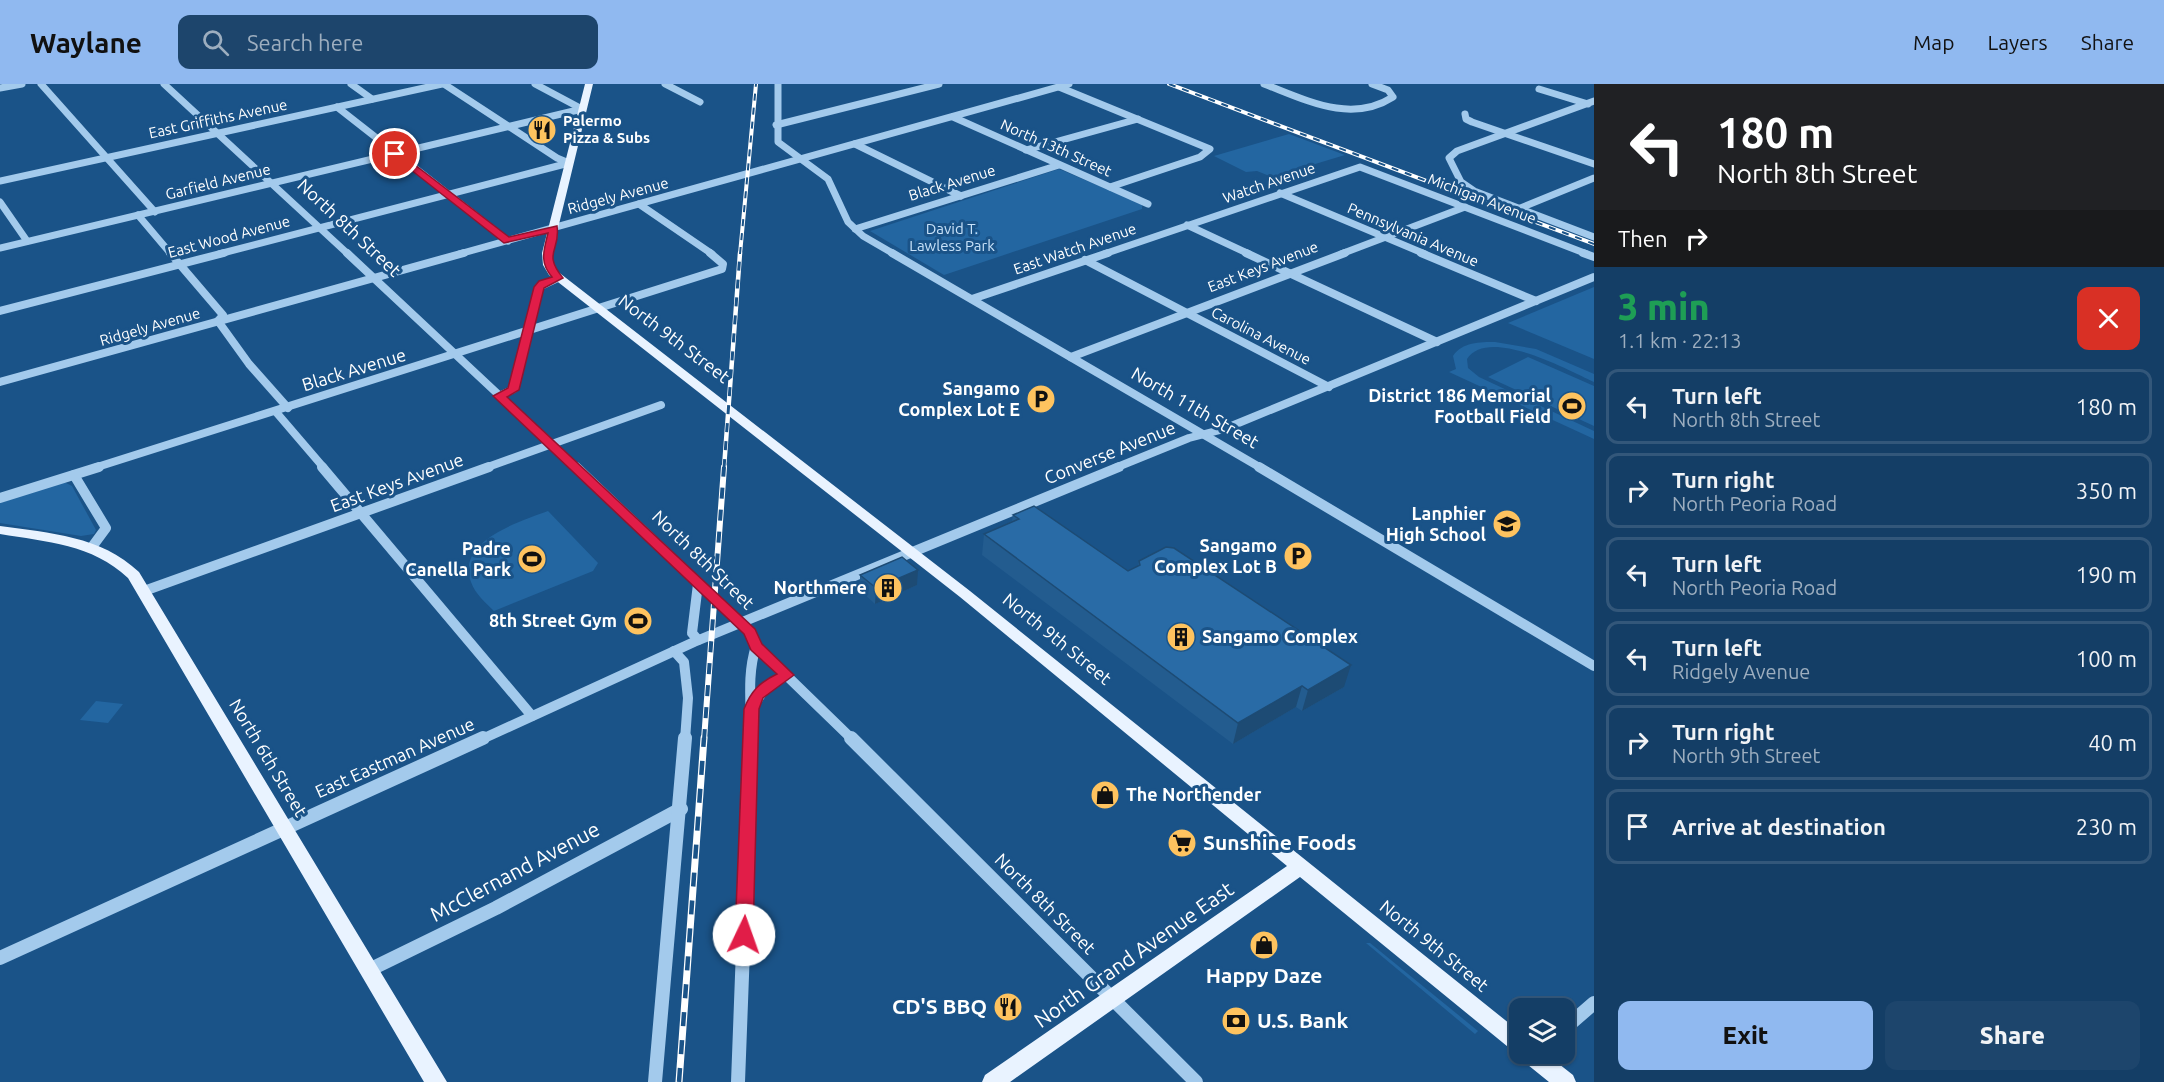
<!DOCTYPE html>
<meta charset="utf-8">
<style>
body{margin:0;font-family:Ubuntu,sans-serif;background:#1d456c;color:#f1f3f6;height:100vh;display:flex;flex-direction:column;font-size:22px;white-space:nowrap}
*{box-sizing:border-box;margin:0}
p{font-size:20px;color:#9daebf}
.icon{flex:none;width:33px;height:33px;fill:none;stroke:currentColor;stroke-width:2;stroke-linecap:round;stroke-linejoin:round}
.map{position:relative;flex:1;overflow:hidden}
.side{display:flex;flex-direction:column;background:#143e66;width:570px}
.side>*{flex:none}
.top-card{background:#202124;color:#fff;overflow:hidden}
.fabs{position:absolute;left:1509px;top:914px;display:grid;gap:12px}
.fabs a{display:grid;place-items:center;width:66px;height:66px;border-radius:12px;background:#143e66;box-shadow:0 2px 4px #0004,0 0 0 2px #33577a;font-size:30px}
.pin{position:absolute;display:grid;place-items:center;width:51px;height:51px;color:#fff;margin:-26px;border:3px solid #fff;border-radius:50%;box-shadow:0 2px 6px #0007}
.me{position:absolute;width:66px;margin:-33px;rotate:3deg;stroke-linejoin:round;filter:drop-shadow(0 0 4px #0008)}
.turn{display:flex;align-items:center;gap:21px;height:126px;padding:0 24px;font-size:27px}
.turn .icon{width:78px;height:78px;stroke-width:2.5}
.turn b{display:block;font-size:42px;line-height:51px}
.then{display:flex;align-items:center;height:57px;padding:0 24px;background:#0003;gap:12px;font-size:22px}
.round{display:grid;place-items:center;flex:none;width:63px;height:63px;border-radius:12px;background:#1d456c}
.head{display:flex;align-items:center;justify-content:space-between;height:102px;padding:0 24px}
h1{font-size:36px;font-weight:800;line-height:45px;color:#1e9e55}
.button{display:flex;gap:12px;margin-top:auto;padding:12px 24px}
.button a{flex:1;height:69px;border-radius:12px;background:#90b9f0;color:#111;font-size:24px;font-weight:800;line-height:69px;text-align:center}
.button a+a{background:#1d456c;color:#f1f3f6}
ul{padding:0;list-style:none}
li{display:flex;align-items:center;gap:18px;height:75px;margin:0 12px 9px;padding:0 12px;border:3px solid #33577a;border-radius:12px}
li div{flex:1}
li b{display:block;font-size:22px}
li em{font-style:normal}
header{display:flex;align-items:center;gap:36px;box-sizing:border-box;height:84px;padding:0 30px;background:#90b9f0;color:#111}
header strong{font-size:28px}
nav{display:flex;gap:33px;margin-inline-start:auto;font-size:21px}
.search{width:420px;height:54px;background:#1d456c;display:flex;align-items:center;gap:15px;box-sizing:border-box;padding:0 21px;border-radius:12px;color:#9daebf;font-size:22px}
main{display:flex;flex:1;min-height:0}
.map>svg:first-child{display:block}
.green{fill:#2366a1}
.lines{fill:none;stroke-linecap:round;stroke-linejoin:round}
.minor-far3{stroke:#a3caec;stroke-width:7}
.minor-far2{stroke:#a3caec;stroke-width:8}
.minor-far1{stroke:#a3caec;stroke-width:10}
.minor{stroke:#a3caec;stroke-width:14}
.major{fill:#e9f3ff;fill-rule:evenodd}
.rail-far3-casing{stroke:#fff;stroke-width:4}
.rail-far2-casing{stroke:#fff;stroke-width:4.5}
.rail-far1-casing{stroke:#fff;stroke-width:6}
.rail-casing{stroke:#fff;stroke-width:7}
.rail-far3{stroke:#1a5388;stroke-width:2;stroke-dasharray:7;stroke-linecap:butt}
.rail-far2{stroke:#1a5388;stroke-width:3;stroke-dasharray:9;stroke-linecap:butt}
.rail-far1{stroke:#1a5388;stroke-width:4;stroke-dasharray:11;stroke-linecap:butt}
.rail{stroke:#1a5388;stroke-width:4.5;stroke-dasharray:14;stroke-linecap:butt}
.wall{fill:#235c8f}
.shaded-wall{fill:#1d4b74}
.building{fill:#296ba6;stroke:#1d4b74;stroke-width:1.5}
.route{fill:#e11d48;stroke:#92132f;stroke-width:1.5}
.labels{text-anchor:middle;stroke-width:6;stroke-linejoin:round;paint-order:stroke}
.far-street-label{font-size:15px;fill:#fff;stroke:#1a5388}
.far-poi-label{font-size:15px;font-weight:bold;fill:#fff;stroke:#1a5388;text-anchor:start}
.far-park-label{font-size:15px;fill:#c8e2f9;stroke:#1a5388}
.street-label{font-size:18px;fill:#fff;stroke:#1a5388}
.poi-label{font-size:18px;font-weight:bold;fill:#fff;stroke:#1a5388;text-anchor:end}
.near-poi-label{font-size:21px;font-weight:bold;fill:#fff;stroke:#1a5388;text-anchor:start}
.near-street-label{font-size:21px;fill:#fff;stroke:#1a5388}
</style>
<header>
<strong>Waylane</strong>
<div class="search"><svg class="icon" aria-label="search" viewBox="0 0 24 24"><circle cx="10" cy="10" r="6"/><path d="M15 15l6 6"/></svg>Search here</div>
<nav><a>Map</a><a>Layers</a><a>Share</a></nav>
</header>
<main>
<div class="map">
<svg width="1594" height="998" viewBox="0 0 1594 998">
<rect width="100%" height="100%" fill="#1a5388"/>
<g class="green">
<path d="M 1289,50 L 1345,71 L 1272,93 L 1257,87 L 1246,88 L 1214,72 Z"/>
<path d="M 1059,85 L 1142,120 L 1142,125 L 944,191 L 870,147 Z"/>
<path d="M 1594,203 L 1594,275 L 1508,239 Z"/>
<path d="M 1495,258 L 1536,265 L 1594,290 L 1594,298 C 1568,286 1488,242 1467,275 L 1468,284 L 1479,293 L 1594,347 L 1594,355 L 1449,288 L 1456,285 L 1453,272 C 1462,258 1480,258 1495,258 Z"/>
<path d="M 1528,273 L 1594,302 L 1594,342 L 1488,293 Z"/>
<path d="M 64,398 L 72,402 L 96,446 L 94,450 L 81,452 L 0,439 L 0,418 Z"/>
<path d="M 548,427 L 598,479 L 593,487 L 494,527 C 486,519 475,510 471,498 C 455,457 521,437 548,427 Z"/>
<path d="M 96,617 L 123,620 L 108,639 L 80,636 Z"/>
<path d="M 1366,859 L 1370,859 L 1478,947 L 1475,950 Z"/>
</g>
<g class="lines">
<g class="minor-far3">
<path d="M 41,0 L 155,128"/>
<path d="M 164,0 L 348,170"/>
<path d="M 351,0 L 372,15"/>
<path d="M 444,0 L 557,74 L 569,79"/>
<path d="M 535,0 L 582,25"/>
<path d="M 665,0 L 700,18"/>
<path d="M 778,0 L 778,58 L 828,95 L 848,138 L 863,152 L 894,170"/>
<path d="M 1264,0 C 1306,16 1351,40 1393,13 L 1388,6 L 1372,0"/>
<path d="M 1059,3 L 1210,65 L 1200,73 L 1110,103"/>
<path d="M 0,4 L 22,0"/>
<path d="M 1539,5 L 1588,20"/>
<path d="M 1594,17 L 1457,67 L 1449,74 L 1461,98 L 1474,107 L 1594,153"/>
<path d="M 337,23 L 508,157"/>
<path d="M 1465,30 L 1466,35 L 1472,38 L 1594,80"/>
<path d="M 953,33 L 1148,120"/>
<path d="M 776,41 L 939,0"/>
<path d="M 855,60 L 961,112"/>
<path d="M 1026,66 L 1138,35"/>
<path d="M 0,97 L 442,0"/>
<path d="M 1280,109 L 1425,170"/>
<path d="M 0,118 L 27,157"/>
<path d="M 639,120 L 712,170"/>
<path d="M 1518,125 L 1594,94"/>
<path d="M 138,131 L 171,170"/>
<path d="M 1187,141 L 1249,170"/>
<path d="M 855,145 L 1059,81"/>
<path d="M 0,164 L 582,25"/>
<path d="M 219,170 L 569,79"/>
<path d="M 459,170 L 1069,0"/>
<path d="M 1104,170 L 1360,83 L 1587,170"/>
<path d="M 1341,170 L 1465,123"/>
</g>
<g class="minor-far2">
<path d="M 170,169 L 223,231 L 218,237"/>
<path d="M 347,169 L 577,384"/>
<path d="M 892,169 L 1261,384"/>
<path d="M 1246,169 L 1437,258"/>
<path d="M 1421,169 L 1536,217"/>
<path d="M 1583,169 L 1594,173"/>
<path d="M 1085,176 L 1329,303"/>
<path d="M 972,215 L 1108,169"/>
<path d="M 0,227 L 224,169"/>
<path d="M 218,237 L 249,280 L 288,324"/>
<path d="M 1071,273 L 1345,169"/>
<path d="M 0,298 L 464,169"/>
<path d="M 499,312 L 514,305 L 539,203 L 558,194"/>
<path d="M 276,328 L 324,384"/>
<path d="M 94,384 L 722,185 L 723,180 L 710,169"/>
<path d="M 485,384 L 661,321"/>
<path d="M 1115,384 L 1189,354 L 1224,345 L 1594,193"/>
</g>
<g class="minor-far1">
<path d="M 322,383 L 532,632"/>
<path d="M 576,383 L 750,548 L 756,562 L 853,656"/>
<path d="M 1259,383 L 1594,582"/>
<path d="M 74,391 L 106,444 L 92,463"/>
<path d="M 0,414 L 99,383"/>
<path d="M 698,500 L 692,549 L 698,556"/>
<path d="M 144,507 L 489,383"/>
<path d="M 674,567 L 684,578 L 688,614 L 685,656"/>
<path d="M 752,624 L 765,604 L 787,591"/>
<path d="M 480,656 L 694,558 L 1119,383"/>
<path d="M 751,656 C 752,623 746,594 756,562"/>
</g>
<g class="minor">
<path d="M 851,654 L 1196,998"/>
<path d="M 0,874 L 483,654"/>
<path d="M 369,886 L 496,824 L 681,725"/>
<path d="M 1564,945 L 1594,919"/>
<path d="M 655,998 L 685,654"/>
<path d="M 738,998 L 751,654"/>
</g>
<g class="major">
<path d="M 585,0 L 593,0 L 552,169 L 553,181 L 557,187 L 970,507 L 1520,948 L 1520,969 L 1545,969 L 1573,991 L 1576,998 L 1549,998 L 1522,976 L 1519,970 L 1513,967 L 1300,793 L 1010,998 L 982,998 L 985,991 L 1287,782 L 960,513 L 549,191 L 543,181 L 542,169 Z"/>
<path d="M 0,442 C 50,449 101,452 139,488 L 447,998 L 424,998 L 128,494 C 92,460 47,458 0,450 Z"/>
</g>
<g class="rail-far3-casing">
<g id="rail-far3">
<path d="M 1169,0 L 1594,160"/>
<path d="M 740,170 L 756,0"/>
</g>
</g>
<g class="rail-far2-casing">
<path id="rail-far2" d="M 724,384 L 740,169"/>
</g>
<g class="rail-far1-casing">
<path id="rail-far1" d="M 704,656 L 724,383"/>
</g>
<g class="rail-casing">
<path id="rail" d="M 679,998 L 704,654"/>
</g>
<use href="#rail-far3" class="rail-far3"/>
<use href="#rail-far2" class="rail-far2"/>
<use href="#rail-far1" class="rail-far1"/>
<use href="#rail" class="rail"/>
</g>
<g class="wall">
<path d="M 1013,431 L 1128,487 L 1138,482 L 1139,477 L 1344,603 L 1302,627 L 1296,623 L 1233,660 L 982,471 L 984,450 L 1012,437 Z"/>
<path d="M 860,491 L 917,501 L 875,520 L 860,506 Z"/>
</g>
<g class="shaded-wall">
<path d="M 918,486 L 917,501 L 875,520 L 876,504 Z"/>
<path d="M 1351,581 L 1344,603 L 1302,627 L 1308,606 Z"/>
<path d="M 1302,602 L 1296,623 L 1233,660 L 1238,639 Z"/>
</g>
<g class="building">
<path d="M 1034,422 L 1128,487 L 1140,481 L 1139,477 L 1166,463 L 1174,464 L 1351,581 L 1308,606 L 1302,602 L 1238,639 L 984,450 L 1019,435 L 1013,431 Z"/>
<path d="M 902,473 L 918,486 L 876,504 L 860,491 Z"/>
</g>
<path class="route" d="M 392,68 L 398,68 L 509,153 L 557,142 C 561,167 542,168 563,194 L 544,204 L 519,306 L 507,313 L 755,545 L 762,560 L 794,591 L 763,614 L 759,625 L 753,851 L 750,856 L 744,858 L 738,856 L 735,851 L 744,625 C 751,607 760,598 777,590 L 751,566 L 744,550 L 493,312 L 508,304 L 534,203 L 539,197 L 552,193 C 539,178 544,166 548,149 L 504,159 L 392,71 Z"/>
<defs>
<g id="restaurant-disc" transform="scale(1.5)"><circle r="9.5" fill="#fec35f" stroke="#1a5388"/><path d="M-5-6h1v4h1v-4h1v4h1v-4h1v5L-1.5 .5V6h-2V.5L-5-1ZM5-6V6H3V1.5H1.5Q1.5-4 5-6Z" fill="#111"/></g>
<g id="parking-disc" transform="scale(1.5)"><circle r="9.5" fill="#fec35f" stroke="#1a5388"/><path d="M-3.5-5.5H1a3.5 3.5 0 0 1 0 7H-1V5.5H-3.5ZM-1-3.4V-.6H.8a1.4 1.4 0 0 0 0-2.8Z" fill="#111"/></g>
<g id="stadium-disc" transform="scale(1.5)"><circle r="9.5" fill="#fec35f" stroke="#1a5388"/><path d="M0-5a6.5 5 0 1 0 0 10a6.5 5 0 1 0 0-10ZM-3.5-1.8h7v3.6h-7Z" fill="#111"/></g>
<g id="school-disc" transform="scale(1.5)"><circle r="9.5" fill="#fec35f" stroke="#1a5388"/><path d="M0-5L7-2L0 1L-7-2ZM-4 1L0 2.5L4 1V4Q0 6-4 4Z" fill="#111"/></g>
<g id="building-disc" transform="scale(1.5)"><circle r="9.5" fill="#fec35f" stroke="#1a5388"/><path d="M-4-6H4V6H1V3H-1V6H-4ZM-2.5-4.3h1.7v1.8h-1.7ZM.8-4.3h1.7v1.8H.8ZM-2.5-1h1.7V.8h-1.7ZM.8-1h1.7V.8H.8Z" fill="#111"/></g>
<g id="shop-disc" transform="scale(1.5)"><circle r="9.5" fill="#fec35f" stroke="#1a5388"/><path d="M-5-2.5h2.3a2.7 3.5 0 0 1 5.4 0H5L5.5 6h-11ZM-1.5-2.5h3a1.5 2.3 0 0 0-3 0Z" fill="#111"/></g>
<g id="supermarket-disc" transform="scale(1.5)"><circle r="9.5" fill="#fec35f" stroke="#1a5388"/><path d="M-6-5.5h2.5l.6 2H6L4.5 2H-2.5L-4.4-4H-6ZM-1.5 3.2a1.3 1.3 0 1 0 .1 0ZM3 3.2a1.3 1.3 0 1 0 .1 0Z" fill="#111"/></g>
<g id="bank-disc" transform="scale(1.5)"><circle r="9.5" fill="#fec35f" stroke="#1a5388"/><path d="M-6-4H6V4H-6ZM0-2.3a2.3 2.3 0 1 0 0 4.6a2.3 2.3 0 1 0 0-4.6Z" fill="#111"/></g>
</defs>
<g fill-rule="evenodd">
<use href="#restaurant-disc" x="542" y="46"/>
<use href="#parking-disc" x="1041" y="315"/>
<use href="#stadium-disc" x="1572" y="322"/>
<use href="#school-disc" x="1507" y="440"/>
<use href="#parking-disc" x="1298" y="472"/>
<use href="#stadium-disc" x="532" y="475"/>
<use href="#building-disc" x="888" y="504"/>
<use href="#stadium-disc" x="638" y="537"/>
<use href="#building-disc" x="1181" y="553"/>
<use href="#shop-disc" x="1105" y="711"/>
<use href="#supermarket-disc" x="1182" y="759"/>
<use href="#shop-disc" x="1264" y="861"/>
<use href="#restaurant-disc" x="1008" y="923"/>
<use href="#bank-disc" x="1236" y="937"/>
</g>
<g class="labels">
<g class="far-street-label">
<text transform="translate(218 35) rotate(-12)" y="5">East Griffiths Avenue</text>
<text transform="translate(1056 64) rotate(24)" y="5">North 13th Street</text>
<text transform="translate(218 98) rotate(-14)" y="5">Garfield Avenue</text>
<text transform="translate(952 99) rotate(-17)" y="5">Black Avenue</text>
<text transform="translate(1269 99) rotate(-19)" y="5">Watch Avenue</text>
<text transform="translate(618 112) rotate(-15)" y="5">Ridgely Avenue</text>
<text transform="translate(1482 115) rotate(21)" y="5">Michigan Avenue</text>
<text transform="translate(1413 151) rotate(23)" y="5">Pennsylvania Avenue</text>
<text transform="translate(229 153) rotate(-15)" y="5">East Wood Avenue</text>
<text transform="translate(1075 165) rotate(-19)" y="5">East Watch Avenue</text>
<text transform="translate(1263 183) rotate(-21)" y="5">East Keys Avenue</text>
<text transform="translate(150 243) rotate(-16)" y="5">Ridgely Avenue</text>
<text transform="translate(1261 252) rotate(27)" y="5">Carolina Avenue</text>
</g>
<g class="far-poi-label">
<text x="563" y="42">Palermo<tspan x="563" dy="17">Pizza &amp; Subs</tspan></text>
</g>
<g class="far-park-label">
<text x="952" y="150">David T.<tspan x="952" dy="17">Lawless Park</tspan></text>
</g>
<g class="street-label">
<text transform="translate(349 144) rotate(43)" y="6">North 8th Street</text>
<text transform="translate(674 255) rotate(37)" y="6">North 9th Street</text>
<text transform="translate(354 286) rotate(-17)" y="6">Black Avenue</text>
<text transform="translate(1195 324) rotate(30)" y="6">North 11th Street</text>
<text transform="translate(1110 369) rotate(-22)" y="6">Converse Avenue</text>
<text transform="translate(397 399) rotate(-20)" y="6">East Keys Avenue</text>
<text transform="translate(703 476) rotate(44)" y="6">North 8th Street</text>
<text transform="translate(1057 555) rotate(39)" y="6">North 9th Street</text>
<text transform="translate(268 674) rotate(59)" y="6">North 6th Street</text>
<text transform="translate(395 674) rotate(-24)" y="6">East Eastman Avenue</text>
<text transform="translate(1045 820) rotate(45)" y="6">North 8th Street</text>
<text transform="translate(1434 862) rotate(39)" y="6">North 9th Street</text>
</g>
<g class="poi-label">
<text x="1020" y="311">Sangamo<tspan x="1020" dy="21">Complex Lot E</tspan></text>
<text x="1551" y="318">District 186 Memorial<tspan x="1551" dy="21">Football Field</tspan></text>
<text x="1486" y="436">Lanphier<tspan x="1486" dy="21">High School</tspan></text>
<text x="1277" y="468">Sangamo<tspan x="1277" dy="21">Complex Lot B</tspan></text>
<text x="511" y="471">Padre<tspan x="511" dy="21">Canella Park</tspan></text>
<text x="867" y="510">Northmere</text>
<text x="617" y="543">8th Street Gym</text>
<text x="1202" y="559" text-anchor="start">Sangamo Complex</text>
<text x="1126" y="717" text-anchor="start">The Northender</text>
</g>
<g class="near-poi-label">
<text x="1203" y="766">Sunshine Foods</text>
<text x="1264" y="899" text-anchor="middle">Happy Daze</text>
<text x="987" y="930" text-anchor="end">CD'S BBQ</text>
<text x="1257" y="944">U.S. Bank</text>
</g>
<g class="near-street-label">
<text transform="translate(515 788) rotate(-28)" y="7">McClernand Avenue</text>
<text transform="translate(1134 871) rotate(-35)" y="7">North Grand Avenue East</text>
</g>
</g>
</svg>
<div class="fabs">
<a><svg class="icon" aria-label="layers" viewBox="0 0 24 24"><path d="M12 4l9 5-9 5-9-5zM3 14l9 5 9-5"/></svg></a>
</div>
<div class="pin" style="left:395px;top:70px;background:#d93025"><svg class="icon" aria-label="arrive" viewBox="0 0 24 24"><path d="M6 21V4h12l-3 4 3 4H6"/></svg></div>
<svg class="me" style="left:744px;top:851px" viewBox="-20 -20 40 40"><circle r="19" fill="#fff"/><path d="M0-13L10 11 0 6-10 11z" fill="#e11d48"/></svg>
</div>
<section class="side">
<div class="top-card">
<div class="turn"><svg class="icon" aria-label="left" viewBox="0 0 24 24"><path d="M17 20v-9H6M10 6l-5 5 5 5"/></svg><div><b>180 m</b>North 8th Street</div></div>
<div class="then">Then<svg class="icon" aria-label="right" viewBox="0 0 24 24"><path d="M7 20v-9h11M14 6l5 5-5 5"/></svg></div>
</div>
<div class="head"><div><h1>3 min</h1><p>1.1 km · 22:13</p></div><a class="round" style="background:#d93025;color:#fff"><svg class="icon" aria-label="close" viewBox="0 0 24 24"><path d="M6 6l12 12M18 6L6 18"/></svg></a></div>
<ul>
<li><svg class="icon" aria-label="left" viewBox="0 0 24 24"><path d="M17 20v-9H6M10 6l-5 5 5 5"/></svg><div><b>Turn left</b><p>North 8th Street</p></div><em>180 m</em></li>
<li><svg class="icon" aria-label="right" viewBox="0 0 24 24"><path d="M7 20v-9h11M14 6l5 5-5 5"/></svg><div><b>Turn right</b><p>North Peoria Road</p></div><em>350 m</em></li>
<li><svg class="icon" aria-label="left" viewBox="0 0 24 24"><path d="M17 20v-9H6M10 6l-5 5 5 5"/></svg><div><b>Turn left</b><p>North Peoria Road</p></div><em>190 m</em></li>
<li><svg class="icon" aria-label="left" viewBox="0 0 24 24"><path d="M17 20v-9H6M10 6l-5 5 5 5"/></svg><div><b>Turn left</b><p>Ridgely Avenue</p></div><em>100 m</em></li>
<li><svg class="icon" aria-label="right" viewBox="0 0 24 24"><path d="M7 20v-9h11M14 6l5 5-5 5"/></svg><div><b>Turn right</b><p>North 9th Street</p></div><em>40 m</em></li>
<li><svg class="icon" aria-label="arrive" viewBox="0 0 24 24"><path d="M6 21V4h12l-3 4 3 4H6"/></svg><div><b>Arrive at destination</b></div><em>230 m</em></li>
</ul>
<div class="button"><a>Exit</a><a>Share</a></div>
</section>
</main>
